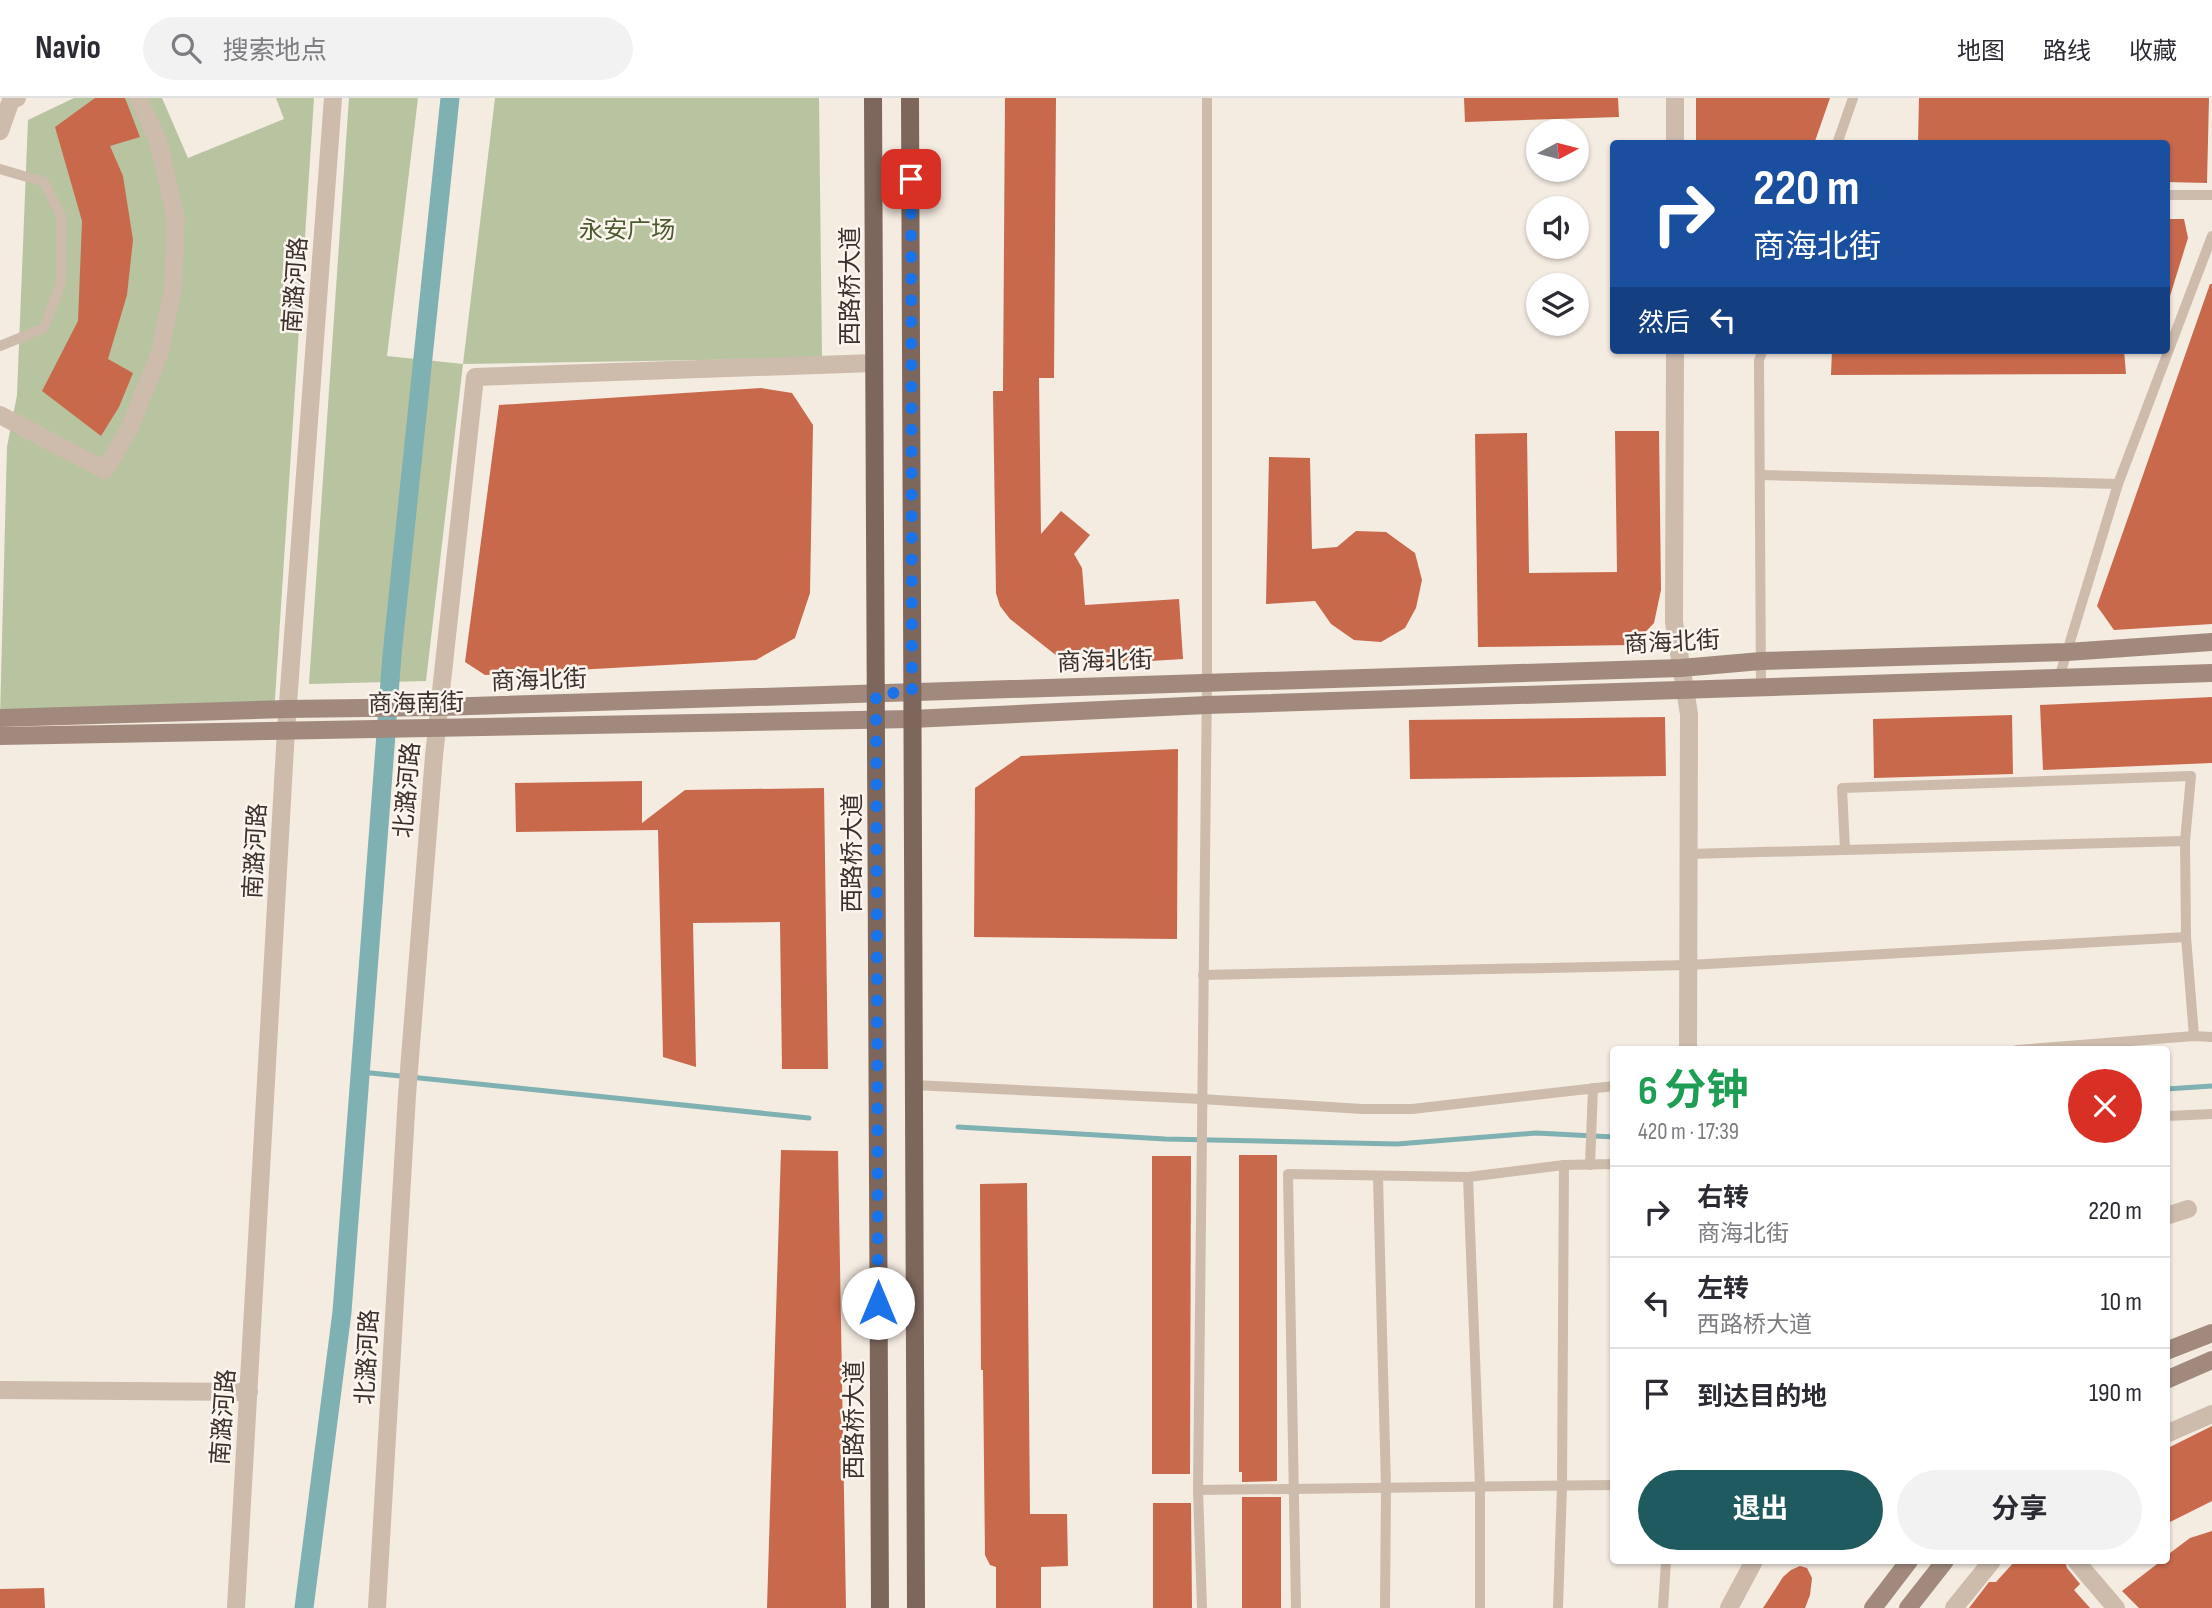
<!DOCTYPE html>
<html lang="zh">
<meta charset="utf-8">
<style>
body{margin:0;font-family:"Sofia Sans Condensed","Noto Sans SC",sans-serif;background:#f2f2f3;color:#2b2b33;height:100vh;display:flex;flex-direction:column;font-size:26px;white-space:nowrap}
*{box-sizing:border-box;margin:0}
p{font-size:23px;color:#7c7c81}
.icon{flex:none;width:38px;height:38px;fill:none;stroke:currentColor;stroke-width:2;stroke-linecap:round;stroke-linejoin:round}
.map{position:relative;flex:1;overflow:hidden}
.drawer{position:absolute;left:1610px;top:948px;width:560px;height:518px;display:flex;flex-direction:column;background:#fff;border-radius:7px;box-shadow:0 2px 5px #0004}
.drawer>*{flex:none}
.top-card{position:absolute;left:1610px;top:42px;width:560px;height:214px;border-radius:7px;box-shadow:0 2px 5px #0004;background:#1a4fa0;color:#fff;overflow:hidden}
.needle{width:46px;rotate:83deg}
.fabs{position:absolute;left:1526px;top:21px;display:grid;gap:14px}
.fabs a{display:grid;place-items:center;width:63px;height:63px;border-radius:50%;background:#fff;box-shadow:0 2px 5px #0004;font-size:35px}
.pin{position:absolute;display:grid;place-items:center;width:60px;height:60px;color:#fff;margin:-30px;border-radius:14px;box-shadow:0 4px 10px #0006}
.me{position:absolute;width:77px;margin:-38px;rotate:0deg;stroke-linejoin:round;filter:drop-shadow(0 0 5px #0008)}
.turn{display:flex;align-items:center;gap:24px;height:147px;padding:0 28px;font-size:32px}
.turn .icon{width:91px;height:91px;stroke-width:2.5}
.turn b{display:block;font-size:49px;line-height:60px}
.then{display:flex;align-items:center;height:66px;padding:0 28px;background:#0003;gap:14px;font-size:26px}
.round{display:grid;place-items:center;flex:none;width:74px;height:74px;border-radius:37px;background:#f2f2f3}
.summary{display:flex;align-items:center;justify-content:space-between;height:119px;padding:0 28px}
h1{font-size:42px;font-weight:700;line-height:52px;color:#1e9e55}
.cta{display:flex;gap:14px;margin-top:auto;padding:14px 28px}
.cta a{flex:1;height:80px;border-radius:42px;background:#1f5a5e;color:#fff;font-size:28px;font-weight:700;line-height:80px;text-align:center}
.cta a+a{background:#f2f2f3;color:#2b2b33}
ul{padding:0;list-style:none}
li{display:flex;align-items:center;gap:21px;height:91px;padding:0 28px;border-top:2px solid #e1e1e2}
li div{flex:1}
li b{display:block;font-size:26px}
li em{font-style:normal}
header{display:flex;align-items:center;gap:42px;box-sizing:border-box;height:98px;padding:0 35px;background:#fff;border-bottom:2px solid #e1e1e2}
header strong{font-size:33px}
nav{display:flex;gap:38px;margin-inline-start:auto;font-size:24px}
.search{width:490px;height:63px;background:#f2f2f3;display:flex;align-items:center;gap:18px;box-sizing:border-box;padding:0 24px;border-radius:38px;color:#7c7c81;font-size:26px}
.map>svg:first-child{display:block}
.green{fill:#b8c4a0}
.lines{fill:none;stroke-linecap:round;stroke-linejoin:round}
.stream{stroke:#7fb0b2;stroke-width:5}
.canal{stroke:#7fb0b2;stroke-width:19}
.building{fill:#c8694b}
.lane{stroke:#cdbbac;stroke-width:10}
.street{stroke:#cdbbac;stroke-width:18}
.secondary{stroke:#a18a7d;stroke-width:18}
.primary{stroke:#7d675c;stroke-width:18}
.route{stroke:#1a73e8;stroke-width:12;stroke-dasharray:0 21.6}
.labels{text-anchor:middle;stroke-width:5;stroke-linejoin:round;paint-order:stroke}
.park-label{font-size:24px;fill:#4a5a2e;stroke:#fbf5ee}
.street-label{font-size:24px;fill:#3b302b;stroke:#fbf5ee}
</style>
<header>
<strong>Navio</strong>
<div class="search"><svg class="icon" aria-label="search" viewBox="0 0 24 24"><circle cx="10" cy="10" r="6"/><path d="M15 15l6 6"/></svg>搜索地点</div>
<nav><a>地图</a><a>路线</a><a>收藏</a></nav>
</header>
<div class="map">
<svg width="2212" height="1510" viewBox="0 0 2212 1510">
<rect width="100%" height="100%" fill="#f4ebe1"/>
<g class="green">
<path d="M 74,0 L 162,0 L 188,60 L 284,21 L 276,0 L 314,0 L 274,616 L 0,620 L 7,349 L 17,297 L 28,22 Z"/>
<path d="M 349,0 L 418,0 L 387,258 L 463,266 L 495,0 L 819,0 L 822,260 L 463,266 L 426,583 L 309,586 Z"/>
</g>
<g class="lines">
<g class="stream">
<path d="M 361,974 L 809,1020"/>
<path d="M 2166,991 L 2212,988"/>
<path d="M 958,1029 L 1165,1041 L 1397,1046 L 1536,1035 L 1614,1039"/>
</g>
<path class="canal" d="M 304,1510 L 342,1214 L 392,557 L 450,0"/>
</g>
<g class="building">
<path d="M 95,0 L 125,0 L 140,39 L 110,48 L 123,78 L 133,142 L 127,197 L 108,261 L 133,275 L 119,309 L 101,338 L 42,293 L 78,223 L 82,123 L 55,29 Z"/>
<path d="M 1005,0 L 1056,0 L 1054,280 L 1039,280 L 1041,436 L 1061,413 L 1090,437 L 1074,456 L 1082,470 L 1085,507 L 1179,501 L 1183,561 L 1103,566 L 1103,555 L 1057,558 L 1010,521 L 1000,508 L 996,495 L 993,293 L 1003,293 Z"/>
<path d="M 1464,0 L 1618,0 L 1619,19 L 1465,24 Z"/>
<path d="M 1696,0 L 1830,0 L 1814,46 L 1696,46 Z"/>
<path d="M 1919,0 L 2209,0 L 2207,85 L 2166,84 L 2166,46 L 1918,46 Z"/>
<path d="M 2166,121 L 2184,121 L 2188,140 L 2170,198 L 2166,198 Z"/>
<path d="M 2210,186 L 2212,186 L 2212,526 L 2114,532 L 2097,508 Z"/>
<path d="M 1832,252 L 2124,252 L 2126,276 L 1831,277 Z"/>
<path d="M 761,290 L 792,295 L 813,327 L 810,495 L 795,540 L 756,562 L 485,577 L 465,564 L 499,307 Z"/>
<path d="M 1615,333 L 1659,333 L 1661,492 L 1654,525 L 1633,547 L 1478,549 L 1475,336 L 1527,335 L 1529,475 L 1617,474 Z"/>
<path d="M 1269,359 L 1310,360 L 1312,451 L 1337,449 L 1356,433 L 1386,434 L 1415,455 L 1422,482 L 1416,510 L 1405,530 L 1381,544 L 1354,542 L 1331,526 L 1315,503 L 1266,506 Z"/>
<path d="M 2212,599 L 2212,665 L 2043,672 L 2040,607 Z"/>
<path d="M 2012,617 L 2013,676 L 1874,680 L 1873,621 Z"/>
<path d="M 1665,619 L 1666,678 L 1410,681 L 1409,622 Z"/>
<path d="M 1178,651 L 1177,841 L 974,839 L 975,690 L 1021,658 Z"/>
<path d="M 642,683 L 642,725 L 685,692 L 824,690 L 828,971 L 782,971 L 780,824 L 693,825 L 696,969 L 663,959 L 658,732 L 516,734 L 515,685 Z"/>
<path d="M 781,1052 L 838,1053 L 846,1510 L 767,1510 Z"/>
<path d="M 1239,1057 L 1277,1057 L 1277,1383 L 1242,1384 L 1242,1374 L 1239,1374 Z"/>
<path d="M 1152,1058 L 1191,1058 L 1190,1376 L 1152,1376 Z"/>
<path d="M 1027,1085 L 1030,1416 L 1067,1416 L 1068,1468 L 1041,1469 L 1041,1510 L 996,1510 L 996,1469 L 990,1467 L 985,1457 L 983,1272 L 981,1272 L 980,1086 Z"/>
<path d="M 2212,1328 L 2212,1403 L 2166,1426 L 2166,1351 Z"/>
<rect x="1242" y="1399" width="39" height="111"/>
<path d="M 1153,1405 L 1191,1405 L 1192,1510 L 1153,1510 Z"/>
<path d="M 2212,1433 L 2212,1510 L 2139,1510 L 2122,1493 L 2161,1463 L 2166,1463 L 2166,1458 L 2190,1440 Z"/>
<path d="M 2015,1463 L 2065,1463 L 2067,1470 L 2080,1486 L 2074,1492 L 2090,1510 L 1969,1510 L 1989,1484 L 1996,1484 Z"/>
<path d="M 1800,1468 L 1807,1470 L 1812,1480 L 1810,1497 L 1805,1510 L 1763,1510 L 1783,1479 L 1791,1472 Z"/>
<path d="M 44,1490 L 45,1510 L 0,1510 L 0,1491 Z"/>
</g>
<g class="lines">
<g class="lane">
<path d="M 1837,46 L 1853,0"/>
<path d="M 0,71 L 44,84 L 61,118 L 61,185 L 44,230 L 0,248"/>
<path d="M 2166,97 L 2212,97"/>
<path d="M 1760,377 L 2118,386"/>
<path d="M 2059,580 L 2118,386 L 2212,138"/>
<path d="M 1761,590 L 1759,262 L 1763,252"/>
<path d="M 1845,752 L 1842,690 L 2191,678 L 2185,743 L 2186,839 L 2194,938"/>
<path d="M 1689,756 L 2185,743"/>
<path d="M 1203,877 L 1689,867 L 2186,839"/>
<path d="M 2017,952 L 2194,938 L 2212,939"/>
<path d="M 914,987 L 1201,1001 L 1362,1011 L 1412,1011 L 1614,988"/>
<path d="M 2166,1018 L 2212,1016"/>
<path d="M 1590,1067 L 1593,990"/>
<path d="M 1378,1079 L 1386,1389 L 1385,1510"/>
<path d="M 1468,1079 L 1480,1388 L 1480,1510"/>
<path d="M 1198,1392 L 1614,1387"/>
<path d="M 1202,1510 L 1198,1392 L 1207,584 L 1207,0"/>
<path d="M 1296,1510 L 1288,1076 L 1468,1079 L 1564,1067 L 1614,1066"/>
<path d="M 1558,1510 L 1562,1388 L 1564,1067"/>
<path d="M 1663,1510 L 1666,1463"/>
</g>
<g class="street">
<path d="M 0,33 L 11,2 L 17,0"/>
<path d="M 1675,46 L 1675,0"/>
<path d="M 1675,252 L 1674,524 L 1689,616 L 1688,952"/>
<path d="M 0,317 L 105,372 L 130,329 L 159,257 L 173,191 L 176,122 L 158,42 L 138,0"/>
<path d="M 2166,1118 L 2188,1111"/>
<path d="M 0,1292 L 249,1294"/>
<path d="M 2166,1336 L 2212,1316"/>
<path d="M 2076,1463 L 2116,1510"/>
<path d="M 236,1510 L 286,632 L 333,0"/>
<path d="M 377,1510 L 407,997 L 434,658 L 475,279 L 874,265"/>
<path d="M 1729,1510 L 1754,1463"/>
<path d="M 1954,1510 L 1992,1463"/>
</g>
<g class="secondary">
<path d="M 0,620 L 287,611 L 440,609 L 1681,570 L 1761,563 L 2067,554 L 2212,544"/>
<path d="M 0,638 L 912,621 L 1207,607 L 2212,575"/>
<path d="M 2166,1253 L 2212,1235"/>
<path d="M 2166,1282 L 2212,1262"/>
<path d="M 1873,1510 L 1909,1463"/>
<path d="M 1908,1510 L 1945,1463"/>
</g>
<g class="primary">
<path d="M 873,0 L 880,1510"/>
<path d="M 910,0 L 916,1510"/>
</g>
</g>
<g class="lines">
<path class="route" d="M 878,1205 L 876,596 L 912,594 L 911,81"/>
</g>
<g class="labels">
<g class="park-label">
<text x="627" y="140">永安广场</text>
</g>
<g class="street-label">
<text transform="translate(295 187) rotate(-86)" y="8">南潞河路</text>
<text transform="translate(850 188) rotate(-90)" y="8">西路桥大道</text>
<text transform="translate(1672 544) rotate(-3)" y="8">商海北街</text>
<text transform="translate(1105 563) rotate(-2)" y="8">商海北街</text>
<text transform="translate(539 582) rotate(-2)" y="8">商海北街</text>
<text transform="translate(416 605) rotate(-1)" y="8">商海南街</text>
<text transform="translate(407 692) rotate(-85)" y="8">北潞河路</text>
<text transform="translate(255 753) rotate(-87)" y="8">南潞河路</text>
<text transform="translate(852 755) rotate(-90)" y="8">西路桥大道</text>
<text transform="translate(367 1259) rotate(-87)" y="8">北潞河路</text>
<text transform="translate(223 1319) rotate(-86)" y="8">南潞河路</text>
<text transform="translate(854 1322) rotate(-90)" y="8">西路桥大道</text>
</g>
</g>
</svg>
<div class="fabs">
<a><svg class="needle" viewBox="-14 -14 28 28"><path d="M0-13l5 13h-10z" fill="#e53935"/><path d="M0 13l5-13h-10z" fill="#7c7c81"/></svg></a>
<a><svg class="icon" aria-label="sound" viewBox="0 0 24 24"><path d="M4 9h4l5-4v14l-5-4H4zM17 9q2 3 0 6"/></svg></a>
<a><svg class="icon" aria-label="layers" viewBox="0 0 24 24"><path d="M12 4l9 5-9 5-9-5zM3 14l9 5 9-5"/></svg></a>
</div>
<div class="pin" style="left:911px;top:81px;background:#d93025"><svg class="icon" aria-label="arrive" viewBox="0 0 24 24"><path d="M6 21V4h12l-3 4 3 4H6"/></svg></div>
<svg class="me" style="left:878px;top:1205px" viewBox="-20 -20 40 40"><circle r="19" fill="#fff"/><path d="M0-13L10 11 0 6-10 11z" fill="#1a73e8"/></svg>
<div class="top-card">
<div class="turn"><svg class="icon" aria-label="right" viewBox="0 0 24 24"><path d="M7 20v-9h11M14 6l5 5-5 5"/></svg><div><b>220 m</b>商海北街</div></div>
<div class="then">然后<svg class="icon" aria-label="left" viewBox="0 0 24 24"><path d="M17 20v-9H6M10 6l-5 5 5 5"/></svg></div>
</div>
<section class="drawer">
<div class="summary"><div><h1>6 分钟</h1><p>420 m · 17:39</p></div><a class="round" style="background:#d93025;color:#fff"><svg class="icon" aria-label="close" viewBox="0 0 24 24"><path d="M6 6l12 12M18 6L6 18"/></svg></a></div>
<ul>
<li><svg class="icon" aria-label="right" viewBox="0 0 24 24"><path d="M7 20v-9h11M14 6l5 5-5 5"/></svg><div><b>右转</b><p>商海北街</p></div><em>220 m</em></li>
<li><svg class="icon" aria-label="left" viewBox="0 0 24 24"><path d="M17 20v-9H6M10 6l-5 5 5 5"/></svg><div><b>左转</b><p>西路桥大道</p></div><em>10 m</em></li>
<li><svg class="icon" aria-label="arrive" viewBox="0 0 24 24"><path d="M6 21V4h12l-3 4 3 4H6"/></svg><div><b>到达目的地</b></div><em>190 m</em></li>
</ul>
<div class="cta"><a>退出</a><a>分享</a></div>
</section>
</div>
